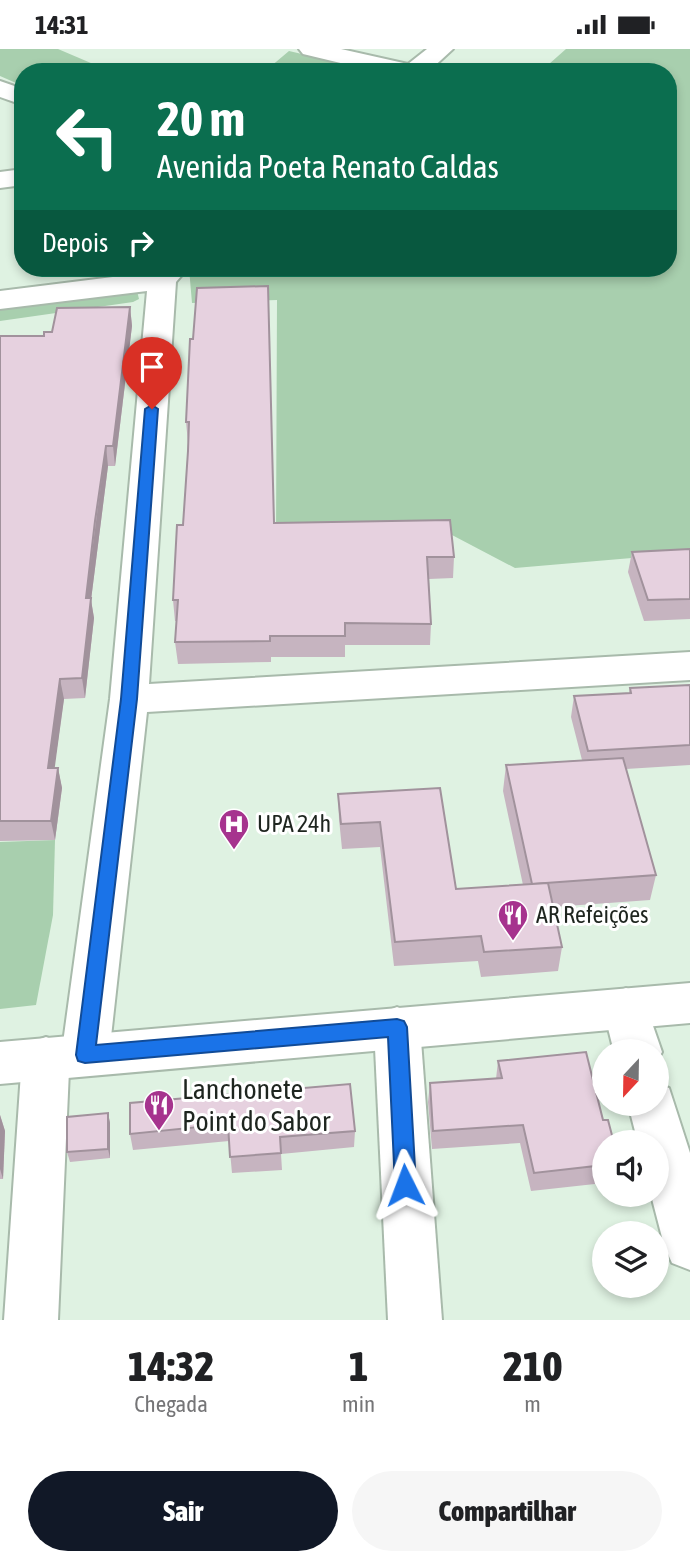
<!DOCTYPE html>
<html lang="pt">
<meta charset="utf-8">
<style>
body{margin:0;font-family:"Asap Condensed",sans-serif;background:#f6f6f6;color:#202124;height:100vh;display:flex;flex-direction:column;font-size:26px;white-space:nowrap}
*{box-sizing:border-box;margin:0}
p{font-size:23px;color:#757577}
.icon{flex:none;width:38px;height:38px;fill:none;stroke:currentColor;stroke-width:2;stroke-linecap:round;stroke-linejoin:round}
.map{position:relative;height:1271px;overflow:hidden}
.details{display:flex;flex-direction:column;background:#fff;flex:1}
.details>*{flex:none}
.guide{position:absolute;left:14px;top:14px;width:663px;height:214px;border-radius:28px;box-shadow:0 4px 10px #0003;background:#0b6e4f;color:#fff;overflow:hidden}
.needle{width:46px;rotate:202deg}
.tools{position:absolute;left:592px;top:990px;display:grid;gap:14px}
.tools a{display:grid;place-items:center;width:77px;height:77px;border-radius:50%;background:#fff;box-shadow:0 4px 10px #0003;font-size:35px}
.pin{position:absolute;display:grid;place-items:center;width:60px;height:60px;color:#fff;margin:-72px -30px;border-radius:50% 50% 50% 0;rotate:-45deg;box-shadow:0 0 7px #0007}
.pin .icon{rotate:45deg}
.me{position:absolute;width:77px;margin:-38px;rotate:357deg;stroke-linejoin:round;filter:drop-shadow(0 0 5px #0008)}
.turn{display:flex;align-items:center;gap:24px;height:147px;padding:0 28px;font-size:32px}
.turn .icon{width:91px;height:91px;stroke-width:2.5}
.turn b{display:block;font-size:49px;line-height:60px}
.then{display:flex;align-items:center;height:66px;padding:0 28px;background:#0003;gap:14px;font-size:26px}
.eta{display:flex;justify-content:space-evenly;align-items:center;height:119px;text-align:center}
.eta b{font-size:42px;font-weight:800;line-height:49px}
.button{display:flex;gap:14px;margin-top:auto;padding:14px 28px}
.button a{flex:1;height:80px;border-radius:42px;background:#111827;color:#fff;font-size:28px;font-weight:800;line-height:80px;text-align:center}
.button a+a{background:#f6f6f6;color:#202124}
.status{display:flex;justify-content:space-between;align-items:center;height:49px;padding:0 35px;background:#fff;direction:ltr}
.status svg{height:19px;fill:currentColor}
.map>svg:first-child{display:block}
.green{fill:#a8cfae}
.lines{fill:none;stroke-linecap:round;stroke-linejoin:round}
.minor-casing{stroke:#a8baab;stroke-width:4}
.secondary-casing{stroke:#a8baab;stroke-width:4}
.minor{fill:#fff;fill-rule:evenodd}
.secondary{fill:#fff;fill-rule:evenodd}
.wall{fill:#c6b4c0}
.shaded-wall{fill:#a1929c}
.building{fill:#e6d1df;stroke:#a1929c;stroke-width:2}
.route{fill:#1a73e8;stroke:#114b97;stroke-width:2}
.labels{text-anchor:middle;stroke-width:6;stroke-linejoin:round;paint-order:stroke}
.poi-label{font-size:24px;fill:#1e251f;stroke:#fff;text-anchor:start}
.near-poi-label{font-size:28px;fill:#1e251f;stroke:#fff;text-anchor:start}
</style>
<div class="status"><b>14:31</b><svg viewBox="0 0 49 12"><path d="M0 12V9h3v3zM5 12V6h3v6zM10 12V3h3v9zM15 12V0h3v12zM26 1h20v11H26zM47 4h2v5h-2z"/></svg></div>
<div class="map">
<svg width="690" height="1271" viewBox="0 0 690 1271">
<rect width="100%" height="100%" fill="#dff2e2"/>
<g class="green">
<path d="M 0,0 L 58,0 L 112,23 L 23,23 L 23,37 L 0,27 Z"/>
<path d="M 566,0 L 690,0 L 690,504 L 515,519 L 452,486 L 276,490 L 277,251 L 192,254 L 189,219 L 668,219 L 668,23 L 540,23 Z"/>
<path d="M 289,2 L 379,23 L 264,23 Z"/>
<path d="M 137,242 L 139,250 L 133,253 L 0,272 L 0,257 Z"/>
<path d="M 55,791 L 53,866 L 36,956 L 0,960 L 0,793 Z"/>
</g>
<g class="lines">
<g class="minor-casing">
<g id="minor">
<path d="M 299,0 L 341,0 L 408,15 L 427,0 L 453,0 L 428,23 L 378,23 L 303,5 Z"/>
<path d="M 0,32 L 23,40 L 23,56 L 0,48 Z"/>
<path d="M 23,120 L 23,136 L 0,139 L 0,123 Z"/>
<path d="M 158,219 L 188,219 L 176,233 L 149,635 L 690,603 L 690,631 L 147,663 L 109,1006 L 102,1021 L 85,1027 L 69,1021 L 58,1271 L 4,1271 L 22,1009 L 29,994 L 46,988 L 63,994 L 110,650 L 147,242 L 0,260 L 0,242 L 153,223 Z"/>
<path d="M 626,939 L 642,945 L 662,1003 L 656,1014 L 656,1003 L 614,1003 L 603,959 L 610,945 Z"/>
<path d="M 397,958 L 413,964 L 420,978 L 442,1271 L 388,1271 L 374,978 L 381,964 Z"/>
<path d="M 656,1035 L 669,1039 L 690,1104 L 690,1221 L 672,1214 L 664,1196 L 651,1146 L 656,1146 L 656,1094 L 638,1094 L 628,1055 L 656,1055 Z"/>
</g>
</g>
<g class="secondary-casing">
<path id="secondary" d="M 690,934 L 690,974 L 0,1035 L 0,993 Z"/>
</g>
<use href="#minor" class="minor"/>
<use href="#secondary" class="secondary"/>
</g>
<g class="wall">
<path d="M 130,258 L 132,277 L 115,417 L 108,417 L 91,551 L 94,569 L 85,649 L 64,650 L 54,719 L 58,719 L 62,739 L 55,791 L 0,792 L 0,287 L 44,287 L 52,283 Z"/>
<path d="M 193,290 L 274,474 L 454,508 L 453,529 L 429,530 L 431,575 L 430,596 L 345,596 L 345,608 L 271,608 L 271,613 L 178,615 L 175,593 L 177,572 L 175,572 L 173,551 L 183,476 L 188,394 L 186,373 Z"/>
<path d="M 690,500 L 690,570 L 644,572 L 628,523 L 632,503 Z"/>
<path d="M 690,636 L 690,716 L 626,720 L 656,826 L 650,851 L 553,858 L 562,898 L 558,922 L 481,928 L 478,912 L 394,917 L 380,798 L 342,800 L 339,770 L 338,745 L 440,739 L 456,840 L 523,836 L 503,742 L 506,716 L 582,711 L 571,668 L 574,647 L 629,644 L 630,639 Z"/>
<path d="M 498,1012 L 604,1094 L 604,1134 L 531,1142 L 520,1094 L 432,1100 L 428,1053 L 430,1034 L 496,1030 Z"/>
<path d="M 130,1054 L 355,1082 L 354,1098 L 281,1105 L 282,1121 L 232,1124 L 229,1092 L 133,1101 L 130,1085 Z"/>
<path d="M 108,1064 L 110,1074 L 110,1109 L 70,1113 L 67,1103 Z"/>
<path d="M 0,1066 L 5,1082 L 3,1130 L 0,1130 Z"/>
</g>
<g class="shaded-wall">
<path d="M 130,258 L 132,277 L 115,417 L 113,397 Z"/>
<path d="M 106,397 L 108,417 L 91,551 L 94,569 L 85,649 L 82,629 L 86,549 Z"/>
<path d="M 60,630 L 64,650 L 52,739 L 48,719 Z"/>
<path d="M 58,719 L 62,739 L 55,791 L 51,772 Z"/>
<path d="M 108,1064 L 110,1074 L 110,1109 L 108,1100 Z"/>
<path d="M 0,1066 L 5,1082 L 3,1130 L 0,1120 Z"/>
</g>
<g class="building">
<path d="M 268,237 L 274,474 L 450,471 L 454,508 L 427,508 L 431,575 L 345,574 L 345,587 L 270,587 L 270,592 L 175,593 L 178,551 L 173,551 L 175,513 L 177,476 L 183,476 L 188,402 L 189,373 L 186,373 L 190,290 L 193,290 L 197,239 Z"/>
<path d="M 130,258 L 113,397 L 106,397 L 95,472 L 86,549 L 91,549 L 82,629 L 60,630 L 48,719 L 58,719 L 51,772 L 0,772 L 0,287 L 44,287 L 44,283 L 52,283 L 57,259 Z"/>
<path d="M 690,500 L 690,550 L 648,551 L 632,503 Z"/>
<path d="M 690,636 L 690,696 L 588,702 L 574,647 L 631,644 L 630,639 Z"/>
<path d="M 623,709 L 656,826 L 532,835 L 506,716 Z"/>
<path d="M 440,739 L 456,840 L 548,834 L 562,898 L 484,903 L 481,887 L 395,893 L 380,773 L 341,775 L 338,745 Z"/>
<path d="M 586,1003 L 603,1071 L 608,1071 L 614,1094 L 604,1094 L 604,1116 L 534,1124 L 523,1076 L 433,1082 L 430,1034 L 502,1029 L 498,1012 Z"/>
<path d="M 350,1035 L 355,1082 L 280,1088 L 281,1104 L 230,1108 L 228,1075 L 130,1085 L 130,1054 Z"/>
<path d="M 108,1064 L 108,1100 L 67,1103 L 67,1068 Z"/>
</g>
<path class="route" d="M 152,356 L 158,360 L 137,650 L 96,996 L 397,970 L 404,972 L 407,978 L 416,1136 L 413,1143 L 405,1145 L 398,1143 L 395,1136 L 388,988 L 85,1014 L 78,1012 L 76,1006 L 121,650 L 145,360 Z"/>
<defs>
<g id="hospital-pin" transform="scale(1.575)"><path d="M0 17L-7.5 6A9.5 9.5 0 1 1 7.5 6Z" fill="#a6338e" stroke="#fff"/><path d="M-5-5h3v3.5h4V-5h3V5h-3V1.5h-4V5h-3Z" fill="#fff"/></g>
<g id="restaurant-pin" transform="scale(1.575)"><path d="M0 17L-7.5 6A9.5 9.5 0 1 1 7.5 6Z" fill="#a6338e" stroke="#fff"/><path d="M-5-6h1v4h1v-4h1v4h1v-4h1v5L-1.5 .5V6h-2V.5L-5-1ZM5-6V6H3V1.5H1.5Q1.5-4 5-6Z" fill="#fff"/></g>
</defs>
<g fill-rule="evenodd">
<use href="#hospital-pin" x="234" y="775"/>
<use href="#restaurant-pin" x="513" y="866"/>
<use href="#restaurant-pin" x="159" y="1056"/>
</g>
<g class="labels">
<g class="poi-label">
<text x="257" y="783">UPA 24h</text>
<text x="536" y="874">AR Refeições</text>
</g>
<g class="near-poi-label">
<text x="182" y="1050">Lanchonete<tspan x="182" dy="32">Point do Sabor</tspan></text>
</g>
</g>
</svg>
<div class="tools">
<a><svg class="needle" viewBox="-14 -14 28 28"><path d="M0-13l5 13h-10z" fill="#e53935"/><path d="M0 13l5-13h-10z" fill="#757577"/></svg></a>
<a><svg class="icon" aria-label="sound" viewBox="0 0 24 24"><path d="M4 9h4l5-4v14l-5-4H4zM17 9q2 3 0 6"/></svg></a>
<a><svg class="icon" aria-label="layers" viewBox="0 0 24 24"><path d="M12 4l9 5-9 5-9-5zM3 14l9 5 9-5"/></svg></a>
</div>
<div class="pin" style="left:152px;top:360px;background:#d93025"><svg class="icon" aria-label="arrive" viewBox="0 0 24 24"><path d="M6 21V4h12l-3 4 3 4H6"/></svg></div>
<svg class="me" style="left:405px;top:1136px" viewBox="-20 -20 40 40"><path d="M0-17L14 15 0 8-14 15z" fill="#1a73e8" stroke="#fff" stroke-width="4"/></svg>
<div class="guide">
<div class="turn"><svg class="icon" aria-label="left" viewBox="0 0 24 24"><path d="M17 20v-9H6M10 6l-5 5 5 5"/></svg><div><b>20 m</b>Avenida Poeta Renato Caldas</div></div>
<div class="then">Depois<svg class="icon" aria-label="right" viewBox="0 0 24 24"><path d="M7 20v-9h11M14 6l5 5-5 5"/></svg></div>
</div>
</div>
<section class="details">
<div class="eta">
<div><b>14:32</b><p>Chegada</p></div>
<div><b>1</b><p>min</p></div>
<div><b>210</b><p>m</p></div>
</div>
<div class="button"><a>Sair</a><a>Compartilhar</a></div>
</section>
